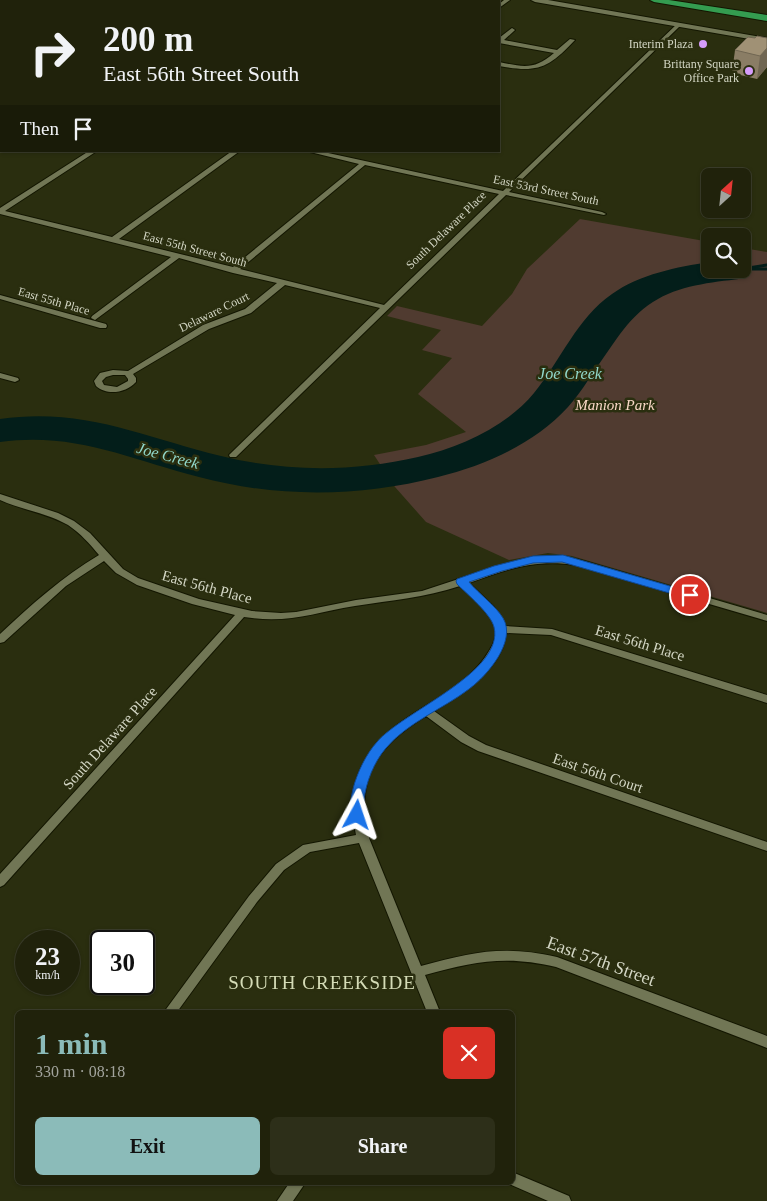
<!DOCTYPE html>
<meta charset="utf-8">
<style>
body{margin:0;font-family:"Times New Roman",serif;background:#2d2f19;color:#f1f3f6;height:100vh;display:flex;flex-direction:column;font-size:19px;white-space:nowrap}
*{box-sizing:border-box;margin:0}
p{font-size:16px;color:#a2a49d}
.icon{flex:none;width:28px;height:28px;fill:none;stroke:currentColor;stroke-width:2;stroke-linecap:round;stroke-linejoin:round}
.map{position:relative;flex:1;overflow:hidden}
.drawer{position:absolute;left:15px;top:1010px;width:500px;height:175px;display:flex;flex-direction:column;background:#20220b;border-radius:8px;box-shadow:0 1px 4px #0004,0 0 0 1px #3d3f2c}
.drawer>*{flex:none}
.hud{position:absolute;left:0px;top:0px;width:500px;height:152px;box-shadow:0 1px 4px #0004,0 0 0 1px #3d3f2c;background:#20220b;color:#f1f3f6;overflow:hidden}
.needle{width:32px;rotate:27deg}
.tools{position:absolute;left:701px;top:168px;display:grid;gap:10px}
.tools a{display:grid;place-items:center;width:50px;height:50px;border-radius:8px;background:#20220b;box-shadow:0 1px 4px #0004,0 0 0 1px #3d3f2c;font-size:25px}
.speed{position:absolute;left:15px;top:930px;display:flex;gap:10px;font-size:25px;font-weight:700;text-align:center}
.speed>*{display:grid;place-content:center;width:65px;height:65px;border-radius:50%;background:#20220b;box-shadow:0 1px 4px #0004,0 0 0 1px #3d3f2c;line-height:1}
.speed small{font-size:12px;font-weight:400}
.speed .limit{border:2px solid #111;border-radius:8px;background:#fff;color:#111}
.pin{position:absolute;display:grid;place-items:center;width:42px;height:42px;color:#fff;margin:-21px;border:2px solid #fff;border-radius:50%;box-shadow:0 1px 5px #0007}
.me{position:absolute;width:55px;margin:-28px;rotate:5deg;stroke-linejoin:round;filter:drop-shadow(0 0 4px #0008)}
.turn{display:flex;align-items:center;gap:18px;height:105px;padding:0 20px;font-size:22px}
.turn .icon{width:65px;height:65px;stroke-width:2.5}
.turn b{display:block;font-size:35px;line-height:42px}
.then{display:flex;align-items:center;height:48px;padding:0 20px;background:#0003;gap:10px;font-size:19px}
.round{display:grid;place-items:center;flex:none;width:52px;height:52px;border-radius:8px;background:#2d2f19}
.headline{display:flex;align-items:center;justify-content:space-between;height:85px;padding:0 20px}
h1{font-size:30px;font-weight:700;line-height:38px;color:#8bbbb9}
.button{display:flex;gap:10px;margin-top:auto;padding:10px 20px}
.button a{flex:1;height:58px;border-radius:8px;background:#8bbbb9;color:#111;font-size:20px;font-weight:700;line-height:58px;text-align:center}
.button a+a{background:#2d2f19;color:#f1f3f6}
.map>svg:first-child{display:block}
.green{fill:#503b30}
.water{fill:#031e1a}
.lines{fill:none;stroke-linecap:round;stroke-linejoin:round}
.stream{stroke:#031e1a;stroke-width:3}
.street-casing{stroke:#131600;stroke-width:2}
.secondary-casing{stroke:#131600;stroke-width:2}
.highway-casing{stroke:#131600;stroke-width:2}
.street{fill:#717655;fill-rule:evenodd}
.secondary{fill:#717655;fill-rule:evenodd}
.highway{fill:#349c50;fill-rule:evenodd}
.wall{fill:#8a7d65}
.shaded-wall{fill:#706652}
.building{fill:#a09175;stroke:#706652}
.route{fill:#1a73e8;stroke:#114b97}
.poi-dot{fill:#d59cfb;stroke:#2a2e0f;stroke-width:2}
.labels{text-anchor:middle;stroke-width:5;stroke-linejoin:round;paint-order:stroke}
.far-poi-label{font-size:12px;fill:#d3d6c4;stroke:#2a2e0f;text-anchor:end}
.far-street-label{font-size:12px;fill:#d3d6c4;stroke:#2a2e0f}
.park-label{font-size:15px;font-style:italic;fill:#f9d8c6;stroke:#2a2e0f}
.street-label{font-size:15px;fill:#d3d6c4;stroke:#2a2e0f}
.water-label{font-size:16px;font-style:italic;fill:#91d8cb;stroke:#2a2e0f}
.near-street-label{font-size:18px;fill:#d3d6c4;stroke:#2a2e0f}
.near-neighbourhood-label{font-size:19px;letter-spacing:1px;fill:#d5dcb7;stroke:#2a2e0f}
</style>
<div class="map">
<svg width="767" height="1201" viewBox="0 0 767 1201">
<rect width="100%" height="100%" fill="#2a2e0f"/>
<path class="green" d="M 580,219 L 710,242 L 710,269 L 742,269 L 743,248 L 767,252 L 767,613 L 572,556 L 548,553 L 509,560 L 426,522 L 395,487 L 374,455 L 426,445 L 466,432 L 418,394 L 452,358 L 422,350 L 441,330 L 387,316 L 397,306 L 482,326 L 512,294 L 527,269 Z"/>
<path class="water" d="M 710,262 L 710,269 L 738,269 L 746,278 C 717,282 684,284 658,299 C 630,314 615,342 597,367 C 588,380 579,395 568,407 C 534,444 486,465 438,477 C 360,497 277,498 199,477 C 128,459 76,432 0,442 L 0,419 C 84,407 143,437 221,456 C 285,472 354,472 418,457 C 460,447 506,427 534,393 C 561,360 577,318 612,294 C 640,274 677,267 710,262 Z"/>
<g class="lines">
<g class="stream">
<path d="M 742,269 L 767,265"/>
<path d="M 752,269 L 767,269"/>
</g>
<g class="street-casing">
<g id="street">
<path d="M 504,0 L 510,0 L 499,8 L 499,4 Z"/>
<path d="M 678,23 L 681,25 L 680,26 L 509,192 L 602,212 L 606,214 L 604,215 L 506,195 L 236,457 L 230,457 L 229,455 L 380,308 L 285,285 L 251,313 L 209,329 L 133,374 L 136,378 L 136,382 C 126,393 107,396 96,386 L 94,381 L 100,373 L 113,370 L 128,371 L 203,325 L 245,309 L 277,283 L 233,273 L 179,258 L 95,320 L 91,318 L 92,316 L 171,257 L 0,214 L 0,208 L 89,151 L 97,151 L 5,211 L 112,237 L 232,151 L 240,151 L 119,239 L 233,267 L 359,164 L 306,151 L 319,151 L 503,191 ZM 365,165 L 499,194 L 384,305 L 240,269 ZM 113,375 L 125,375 L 128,379 L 128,381 L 117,387 L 104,385 L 102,381 L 106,377 Z"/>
<path d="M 512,28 L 515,30 L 514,31 L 504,40 L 557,50 L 570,39 L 575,40 C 548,69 537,73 499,66 L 499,62 C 523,67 535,70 554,53 L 499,43 L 499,38 Z"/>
<rect x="0" y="83" width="1" height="5"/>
<path d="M 0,295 L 106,324 L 107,326 L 106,328 L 100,328 L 0,299 Z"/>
<path d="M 0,373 L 18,378 L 19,380 L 15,382 L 0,378 Z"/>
<path d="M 0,494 L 58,513 L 74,521 L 90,533 L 123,569 L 138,578 L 199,599 L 252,611 L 281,613 L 296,612 L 356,600 L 422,591 L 495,567 L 537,557 L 557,556 L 580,560 L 767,615 L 767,621 L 576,565 C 534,559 507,569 469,583 L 494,607 L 505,626 L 552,629 L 767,695 L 767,703 L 551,635 L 506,633 C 503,668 462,694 434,711 L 469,736 L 486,745 L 767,842 L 767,851 L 478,751 L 461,742 L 426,716 C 376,746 354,779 369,838 L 421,966 C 473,952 503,945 557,957 L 767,1036 L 767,1048 L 556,967 C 505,955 473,962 425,975 L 440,1012 L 427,1012 L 359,843 L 310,852 L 284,870 L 257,902 L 177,1012 L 164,1012 L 249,896 L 276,864 L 303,845 L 356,835 C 351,811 351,790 361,768 C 389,709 458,704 489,651 C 495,643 498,632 494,622 C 488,607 472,597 460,586 C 424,598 392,600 355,606 C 313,613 288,624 244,617 L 4,885 L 0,887 L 0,874 L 235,615 L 192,604 L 137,585 L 116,573 L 104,561 L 66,586 L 4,642 L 0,643 L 0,634 C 31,605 62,577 99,555 C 90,544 80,533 68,525 C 47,513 22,510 0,500 Z"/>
<path d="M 512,1172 L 569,1196 L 571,1201 L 548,1201 L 507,1183 L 512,1182 Z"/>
<path d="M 290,1182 L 306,1182 L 293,1201 L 277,1201 Z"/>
</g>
</g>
<g class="secondary-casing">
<path id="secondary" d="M 531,0 L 548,0 L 767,38 L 767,42 L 535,2 Z"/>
</g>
<g class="highway-casing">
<path id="highway" d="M 650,0 L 669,0 L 767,15 L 767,21 L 654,2 Z"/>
</g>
<use href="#street" class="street"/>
<use href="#secondary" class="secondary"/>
<use href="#highway" class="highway"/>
</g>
<g class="wall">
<path d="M 386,0 L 436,0 L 434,1 L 386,1 Z"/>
<path d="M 755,38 L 767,38 L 767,67 L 757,79 L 732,73 L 735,50 Z"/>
</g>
<g class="shaded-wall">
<path d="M 422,0 L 436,0 L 434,1 L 422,1 Z"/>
<path d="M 767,48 L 767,67 L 757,79 L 760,56 Z"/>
</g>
<path class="building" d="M 757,36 L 767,38 L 767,48 L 760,56 L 735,50 L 748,37 L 755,38 Z"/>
<path class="route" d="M 563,555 L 694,593 L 695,595 L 690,599 L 562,562 L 533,563 L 502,571 L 469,582 C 479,594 495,605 503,618 C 517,641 487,676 469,689 C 443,709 408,722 386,748 C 374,762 366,782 364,800 C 363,807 365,813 362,819 L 352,819 C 348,810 351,798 353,789 C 357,773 366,754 377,742 C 402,712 505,672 494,627 C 491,614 467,594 457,584 L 456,581 L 457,579 L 494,566 L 533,556 Z"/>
<g class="poi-dot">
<circle cx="703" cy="44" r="5"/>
<circle cx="749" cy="71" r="5"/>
</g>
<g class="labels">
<g class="far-poi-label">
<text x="693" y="48">Interim Plaza</text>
<text x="739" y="68">Brittany Square<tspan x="739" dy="14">Office Park</tspan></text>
</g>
<g class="far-street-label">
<text transform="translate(546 190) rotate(12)" y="4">East 53rd Street South</text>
<text transform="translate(446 230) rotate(-44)" y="4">South Delaware Place</text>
<text transform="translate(195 249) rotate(15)" y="4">East 55th Street South</text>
<text transform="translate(54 301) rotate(16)" y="4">East 55th Place</text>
<text transform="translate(214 312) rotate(-26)" y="4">Delaware Court</text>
</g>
<g class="park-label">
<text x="615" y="410">Manion Park</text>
</g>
<g class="street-label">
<text transform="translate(207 587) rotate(15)" y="5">East 56th Place</text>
<text transform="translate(640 643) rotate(17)" y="5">East 56th Place</text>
<text transform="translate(110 738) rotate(-48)" y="5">South Delaware Place</text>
<text transform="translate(598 773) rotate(19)" y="5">East 56th Court</text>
</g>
<g class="water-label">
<text x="570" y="379">Joe Creek</text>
<text transform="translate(168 455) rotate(15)" y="6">Joe Creek</text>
</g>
<g class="near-street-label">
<text transform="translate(601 961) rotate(20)" y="6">East 57th Street</text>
</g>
<g class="near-neighbourhood-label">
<text x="322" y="989">SOUTH CREEKSIDE</text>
</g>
</g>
</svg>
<div class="tools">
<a><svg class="needle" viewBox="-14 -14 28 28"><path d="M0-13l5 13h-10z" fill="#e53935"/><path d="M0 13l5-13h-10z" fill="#a2a49d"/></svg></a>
<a><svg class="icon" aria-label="search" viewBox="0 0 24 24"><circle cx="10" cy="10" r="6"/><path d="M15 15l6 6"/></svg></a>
</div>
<div class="speed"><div>23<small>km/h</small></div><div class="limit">30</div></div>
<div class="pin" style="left:690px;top:595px;background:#d93025"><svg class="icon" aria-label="arrive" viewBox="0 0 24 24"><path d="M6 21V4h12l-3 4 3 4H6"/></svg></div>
<svg class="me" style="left:357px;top:815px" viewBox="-20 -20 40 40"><path d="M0-17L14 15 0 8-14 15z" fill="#1a73e8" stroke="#fff" stroke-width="4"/></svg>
<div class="hud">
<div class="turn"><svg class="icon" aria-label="right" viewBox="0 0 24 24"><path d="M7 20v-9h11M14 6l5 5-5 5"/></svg><div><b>200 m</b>East 56th Street South</div></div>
<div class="then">Then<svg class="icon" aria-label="arrive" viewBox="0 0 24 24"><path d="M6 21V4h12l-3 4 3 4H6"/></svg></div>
</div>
<section class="drawer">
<div class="headline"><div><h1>1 min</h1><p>330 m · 08:18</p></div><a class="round" style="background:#d93025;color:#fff"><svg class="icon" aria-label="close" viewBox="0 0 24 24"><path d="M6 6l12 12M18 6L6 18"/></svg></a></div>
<div class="button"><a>Exit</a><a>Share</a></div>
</section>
</div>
